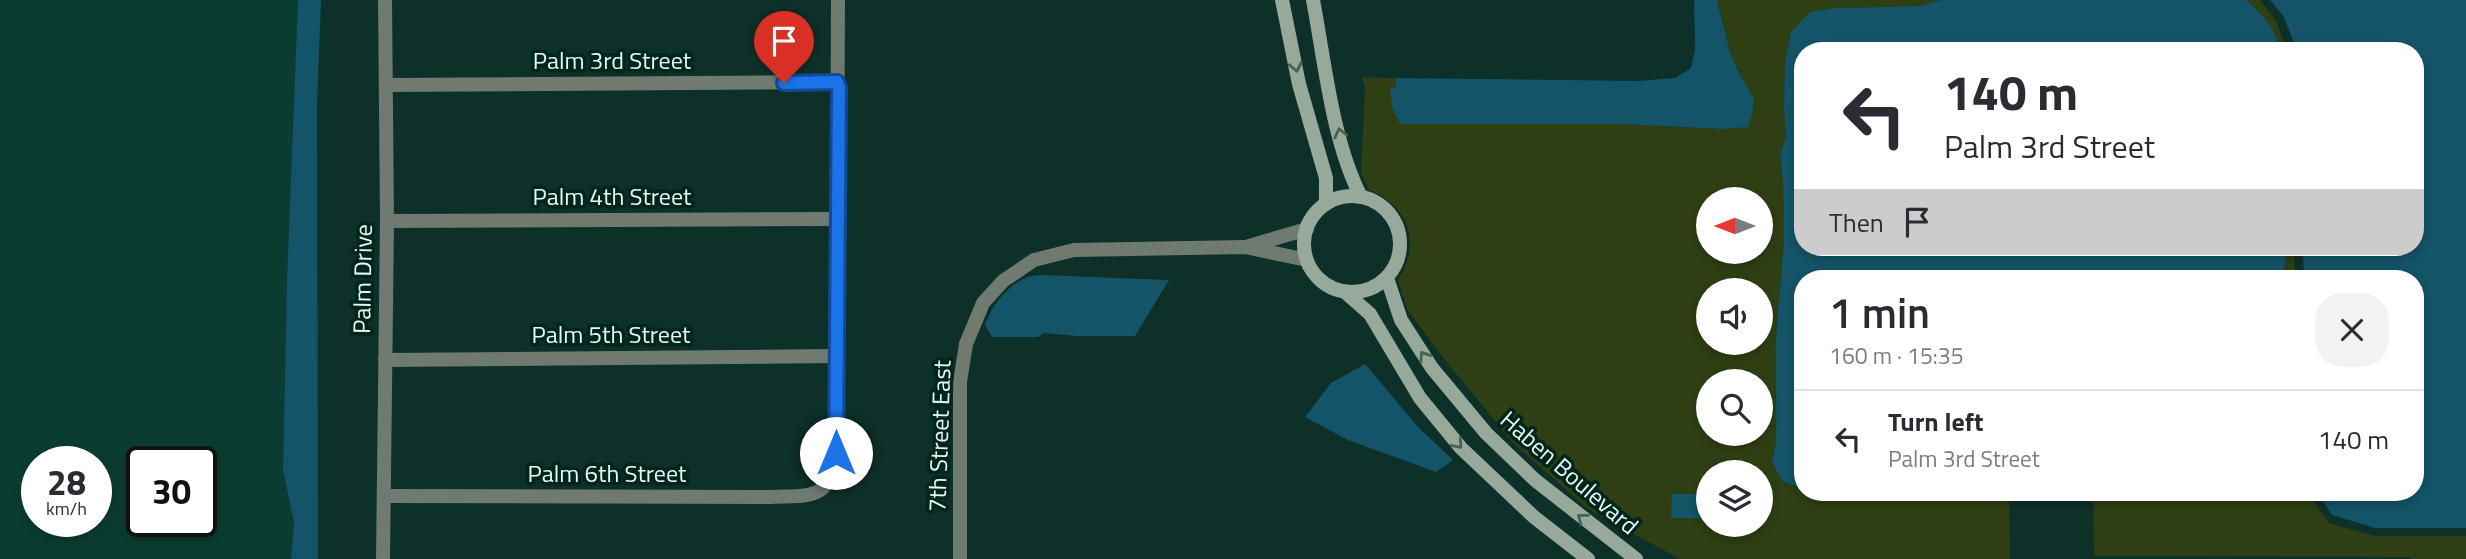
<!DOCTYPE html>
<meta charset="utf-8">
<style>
body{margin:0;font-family:"Titillium Web",sans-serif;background:#f2f2f3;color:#2b2b33;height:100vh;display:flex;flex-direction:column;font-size:26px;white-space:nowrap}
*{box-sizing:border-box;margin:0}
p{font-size:23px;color:#7c7c81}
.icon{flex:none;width:38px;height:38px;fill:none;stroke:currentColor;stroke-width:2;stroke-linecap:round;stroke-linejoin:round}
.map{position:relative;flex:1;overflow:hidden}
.side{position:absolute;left:1794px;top:270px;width:630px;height:231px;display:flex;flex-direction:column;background:#fff;border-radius:28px;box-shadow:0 4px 10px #0003}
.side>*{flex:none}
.guide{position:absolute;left:1794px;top:42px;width:630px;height:214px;border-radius:28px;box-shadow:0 4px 10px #0003;background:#fff;color:#2b2b33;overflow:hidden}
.needle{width:46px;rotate:270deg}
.tools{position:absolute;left:1696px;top:187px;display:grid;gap:14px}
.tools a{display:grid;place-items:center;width:77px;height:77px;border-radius:50%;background:#fff;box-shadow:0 4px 10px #0003;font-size:35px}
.speed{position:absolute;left:21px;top:446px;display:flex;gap:14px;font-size:35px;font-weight:700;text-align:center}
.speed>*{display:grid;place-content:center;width:91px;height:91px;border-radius:50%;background:#fff;box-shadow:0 4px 10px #0003;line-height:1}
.speed small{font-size:18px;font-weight:400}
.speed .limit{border:4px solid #111;border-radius:10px;background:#fff;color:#111}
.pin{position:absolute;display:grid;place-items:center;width:60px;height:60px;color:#fff;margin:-72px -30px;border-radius:50% 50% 50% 0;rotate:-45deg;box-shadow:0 0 7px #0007}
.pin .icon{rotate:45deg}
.me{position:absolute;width:77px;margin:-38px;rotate:0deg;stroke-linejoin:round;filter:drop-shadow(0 0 5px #0008)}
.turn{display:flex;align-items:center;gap:24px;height:147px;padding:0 35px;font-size:32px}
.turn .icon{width:91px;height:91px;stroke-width:2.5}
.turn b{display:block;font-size:49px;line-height:60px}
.then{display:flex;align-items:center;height:66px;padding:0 35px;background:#0003;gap:14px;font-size:26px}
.round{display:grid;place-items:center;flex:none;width:74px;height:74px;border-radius:28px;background:#f2f2f3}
.head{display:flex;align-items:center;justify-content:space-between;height:119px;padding:0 35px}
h1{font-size:42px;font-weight:600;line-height:52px}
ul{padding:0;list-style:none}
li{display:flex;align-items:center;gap:21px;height:98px;padding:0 35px;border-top:2px solid #e1e1e2}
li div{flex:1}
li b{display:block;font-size:26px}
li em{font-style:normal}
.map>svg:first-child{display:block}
.built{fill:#0b3c32;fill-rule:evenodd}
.green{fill:#2e3f14;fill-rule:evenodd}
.water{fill:#135468}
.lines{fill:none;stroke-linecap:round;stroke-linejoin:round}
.street{stroke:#6f7a71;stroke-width:14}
.secondary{stroke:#97a99a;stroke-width:14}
.oneway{stroke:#456156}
.route-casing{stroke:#114b97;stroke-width:18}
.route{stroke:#1a73e8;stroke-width:12}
.labels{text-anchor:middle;stroke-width:7;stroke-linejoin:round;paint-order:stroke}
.street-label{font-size:24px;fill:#e6f9f3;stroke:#02261e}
</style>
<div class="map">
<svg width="2466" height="559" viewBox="0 0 2466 559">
<rect width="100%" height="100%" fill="#0d3028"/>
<path class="built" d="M 0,0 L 298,0 L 287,279 L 283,470 L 294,523 L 291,559 L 0,559 ZM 37,462 L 96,462 L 96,522 L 37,522 ZM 142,462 L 201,462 L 201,522 L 142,522 Z"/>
<g class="green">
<path d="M 1714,0 L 1942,0 L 1919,6 L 1835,8 L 1791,32 L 1785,62 L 1784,107 L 1786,136 L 1780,157 L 1783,181 L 1784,239 L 1776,337 L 1776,441 L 1772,462 L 1782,481 L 1802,489 L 1802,492 L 2009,493 L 2010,559 L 1680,559 L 1588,509 L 1513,443 L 1437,350 L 1407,309 L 1398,280 C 1422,243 1409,206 1369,190 L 1361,173 L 1365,87 L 1362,77 L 1396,78 L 1396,86 L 1622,124 L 1720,129 L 1754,99 C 1745,84 1737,70 1731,54 C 1725,37 1723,18 1717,0 ZM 1708,200 L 1760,200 L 1760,252 L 1708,252 ZM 1708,290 L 1760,290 L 1760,343 L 1708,343 ZM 1708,382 L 1760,382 L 1760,434 L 1708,434 ZM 1708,472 L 1760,472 L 1760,525 L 1708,525 Z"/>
<path d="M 2246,0 L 2260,0 L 2276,21 L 2287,51 L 2280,51 C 2278,31 2261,12 2246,0 Z"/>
<path d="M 2286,247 L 2294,247 L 2295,278 L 2284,278 Z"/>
<path d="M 2093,492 L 2176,496 L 2187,492 L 2307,492 L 2329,523 L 2375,536 L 2466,536 L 2466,559 L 2411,559 L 2411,557 L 2094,556 Z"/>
</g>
<g class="water">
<path d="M 298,0 L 321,0 L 317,104 L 318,559 L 291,559 L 294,523 L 283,470 L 287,279 Z"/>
<path d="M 1694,0 L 1717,0 L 1730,52 L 1738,71 L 1754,99 L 1752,115 L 1748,127 L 1720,129 L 1622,124 L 1400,124 L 1392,107 L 1390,90 L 1396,86 L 1396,78 L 1639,81 L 1675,78 L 1691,68 L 1695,49 Z"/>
<path d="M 1942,0 L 2246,0 C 2261,12 2278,31 2280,51 L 1802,51 L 1802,247 L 2286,247 L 2284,278 L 1802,278 L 1802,489 L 1782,481 L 1772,462 L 1776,441 L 1776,337 L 1784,239 L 1783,181 L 1780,157 L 1786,136 L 1784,107 L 1785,62 L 1791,32 L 1810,12 L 1835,8 L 1919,6 Z"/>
<path d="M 2270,0 L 2466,0 L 2466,528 L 2375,528 L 2332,515 L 2317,492 L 2415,492 L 2415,278 L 2304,278 L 2303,247 L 2415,247 L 2415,51 L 2297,51 L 2284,17 Z"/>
<path d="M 1066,276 L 1169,280 L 1135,336 L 1076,336 L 1044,333 L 1038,337 L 992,337 L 985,325 C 992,306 1006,286 1026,278 C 1036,273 1055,276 1066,276 Z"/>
<path d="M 1365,364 L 1418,427 L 1453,460 L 1436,472 L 1348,440 L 1305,417 L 1331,383 Z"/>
<path d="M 2091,492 L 2187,492 L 2176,496 Z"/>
<path d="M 1672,494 L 1708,494 L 1708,518 L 1671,518 Z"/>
</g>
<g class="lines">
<g class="street">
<path d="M 387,85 L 837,82"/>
<path d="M 387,221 L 838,219"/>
<path d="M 1249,246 L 1307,229"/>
<path d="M 385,360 L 837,356"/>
<path d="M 384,496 L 770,497 C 813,495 829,501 836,453 L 838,0"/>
<path d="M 383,559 L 387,221 L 385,0"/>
<path d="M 960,559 L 960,382 L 966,344 L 983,303 L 1003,281 L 1034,260 L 1074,250 L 1245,247 L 1307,260"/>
</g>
<g class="secondary">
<path d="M 1282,0 L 1299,84 L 1326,178 L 1326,204"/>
<path d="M 1313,0 C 1325,63 1332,140 1361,197"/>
<circle cx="1352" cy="244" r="48"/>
<path d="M 1387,278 L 1401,320 L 1432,368 L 1486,433 L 1535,480 L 1636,559"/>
<path d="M 1345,292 L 1370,314 L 1420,398 L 1461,448 L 1534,517 L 1588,559"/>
</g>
</g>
<defs><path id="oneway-chevron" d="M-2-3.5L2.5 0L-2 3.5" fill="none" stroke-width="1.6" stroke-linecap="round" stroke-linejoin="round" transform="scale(1.75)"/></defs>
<g class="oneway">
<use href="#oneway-chevron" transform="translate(1296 67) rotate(79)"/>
<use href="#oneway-chevron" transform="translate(1340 133) rotate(-103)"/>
<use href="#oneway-chevron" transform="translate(1424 356) rotate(-123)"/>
<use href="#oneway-chevron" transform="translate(1458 444) rotate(49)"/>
<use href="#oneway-chevron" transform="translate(1582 518) rotate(-142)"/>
</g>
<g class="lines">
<g class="route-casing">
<path id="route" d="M 784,83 L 837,82 L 839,88 L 836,453"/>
</g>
<use href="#route" class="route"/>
</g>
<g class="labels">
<g class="street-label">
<text x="612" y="69">Palm 3rd Street</text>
<text x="612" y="205">Palm 4th Street</text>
<text transform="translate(363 279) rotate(-89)" y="8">Palm Drive</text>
<text x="611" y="343">Palm 5th Street</text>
<text transform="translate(940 436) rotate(-88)" y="8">7th Street East</text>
<text transform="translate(1569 473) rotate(41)" y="8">Haben Boulevard</text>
<text x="607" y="482">Palm 6th Street</text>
</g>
</g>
</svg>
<div class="tools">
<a><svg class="needle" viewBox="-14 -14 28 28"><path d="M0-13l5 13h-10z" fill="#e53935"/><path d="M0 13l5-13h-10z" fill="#7c7c81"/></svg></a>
<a><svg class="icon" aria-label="sound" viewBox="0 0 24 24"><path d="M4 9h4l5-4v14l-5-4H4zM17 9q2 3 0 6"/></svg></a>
<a><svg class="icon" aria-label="search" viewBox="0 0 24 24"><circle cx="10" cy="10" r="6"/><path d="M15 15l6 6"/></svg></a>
<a><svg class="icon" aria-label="layers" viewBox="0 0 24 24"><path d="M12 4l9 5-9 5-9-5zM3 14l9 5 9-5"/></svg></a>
</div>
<div class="speed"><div>28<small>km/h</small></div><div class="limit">30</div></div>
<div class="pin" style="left:784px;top:83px;background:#d93025"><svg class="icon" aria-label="arrive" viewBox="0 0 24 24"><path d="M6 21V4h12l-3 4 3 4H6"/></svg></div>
<svg class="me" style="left:836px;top:453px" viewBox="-20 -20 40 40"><circle r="19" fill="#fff"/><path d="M0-13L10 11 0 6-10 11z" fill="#1a73e8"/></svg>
<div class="guide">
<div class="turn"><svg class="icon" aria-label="left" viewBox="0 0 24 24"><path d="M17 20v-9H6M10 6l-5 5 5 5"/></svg><div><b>140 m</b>Palm 3rd Street</div></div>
<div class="then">Then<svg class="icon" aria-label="arrive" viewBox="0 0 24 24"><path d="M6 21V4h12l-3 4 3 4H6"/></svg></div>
</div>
<section class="side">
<div class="head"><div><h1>1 min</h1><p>160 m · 15:35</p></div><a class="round"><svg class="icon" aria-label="close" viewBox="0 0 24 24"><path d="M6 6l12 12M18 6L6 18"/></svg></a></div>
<ul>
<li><svg class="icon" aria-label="left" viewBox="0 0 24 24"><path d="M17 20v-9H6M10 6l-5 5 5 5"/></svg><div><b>Turn left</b><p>Palm 3rd Street</p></div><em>140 m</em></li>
</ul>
</section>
</div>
